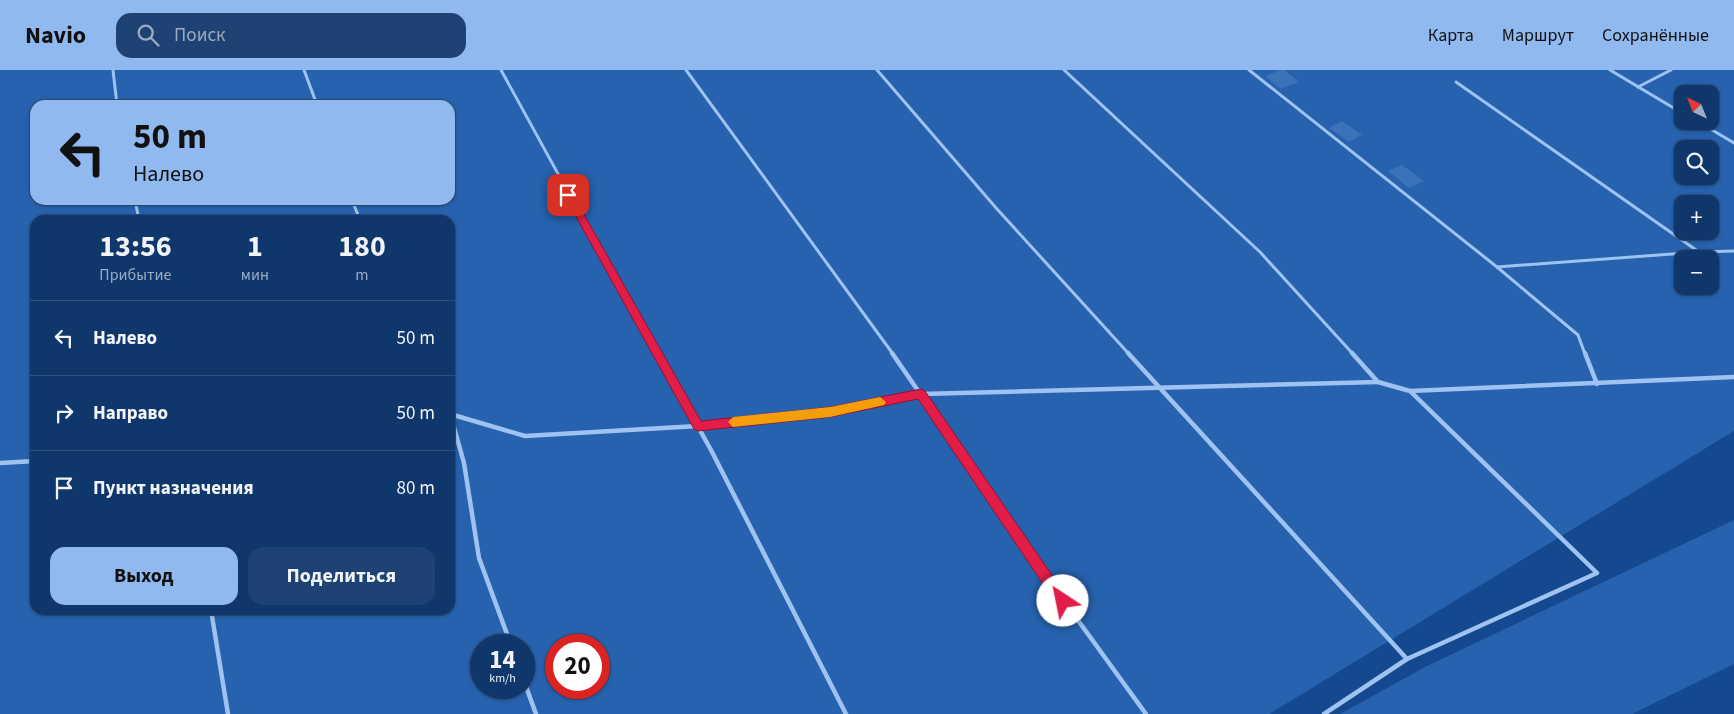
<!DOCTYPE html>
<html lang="ru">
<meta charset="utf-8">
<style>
body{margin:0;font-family:"Source Sans 3",sans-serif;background:#1d4273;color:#f1f3f6;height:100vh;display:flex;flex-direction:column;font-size:19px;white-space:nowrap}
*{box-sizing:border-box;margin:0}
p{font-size:16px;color:#9bacc1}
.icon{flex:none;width:28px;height:28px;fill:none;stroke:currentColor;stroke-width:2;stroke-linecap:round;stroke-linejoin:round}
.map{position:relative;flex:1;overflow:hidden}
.drawer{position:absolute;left:30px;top:145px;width:425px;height:400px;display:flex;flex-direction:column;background:#0f376b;border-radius:15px;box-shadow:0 1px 4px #0004,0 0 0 1px #2f517e}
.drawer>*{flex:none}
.banner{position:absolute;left:30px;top:30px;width:425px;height:105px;border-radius:15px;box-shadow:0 1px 4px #0004,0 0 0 1px #2f517e;background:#90b9f0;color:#111;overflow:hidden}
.needle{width:32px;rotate:317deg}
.fabs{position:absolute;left:1674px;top:15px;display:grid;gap:10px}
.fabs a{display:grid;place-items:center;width:45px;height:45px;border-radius:10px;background:#0f376b;box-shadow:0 1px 4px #0004,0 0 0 1px #2f517e;font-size:25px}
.speed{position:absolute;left:470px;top:564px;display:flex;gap:10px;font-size:25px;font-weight:700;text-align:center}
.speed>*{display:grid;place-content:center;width:65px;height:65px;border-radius:50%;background:#0f376b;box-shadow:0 1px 4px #0004,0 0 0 1px #2f517e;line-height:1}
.speed small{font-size:12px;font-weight:400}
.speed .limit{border:8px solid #d22;background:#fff;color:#111}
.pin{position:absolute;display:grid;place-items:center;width:42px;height:42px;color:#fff;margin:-21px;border-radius:10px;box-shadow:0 2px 8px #0006}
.me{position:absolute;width:55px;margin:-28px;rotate:326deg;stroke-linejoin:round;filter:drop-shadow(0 0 4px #0008)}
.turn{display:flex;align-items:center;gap:18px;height:105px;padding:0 20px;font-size:22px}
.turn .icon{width:65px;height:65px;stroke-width:2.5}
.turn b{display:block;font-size:35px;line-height:42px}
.eta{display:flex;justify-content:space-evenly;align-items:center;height:85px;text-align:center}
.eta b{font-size:30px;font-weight:700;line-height:35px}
.action{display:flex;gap:10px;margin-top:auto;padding:10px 20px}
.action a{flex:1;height:58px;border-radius:15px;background:#90b9f0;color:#111;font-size:20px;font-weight:700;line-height:58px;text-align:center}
.action a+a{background:#1d4273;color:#f1f3f6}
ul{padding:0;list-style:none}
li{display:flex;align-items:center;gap:15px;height:75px;padding:0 20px;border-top:1px solid #2f517e}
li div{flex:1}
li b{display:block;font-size:19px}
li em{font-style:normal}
header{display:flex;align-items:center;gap:30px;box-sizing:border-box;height:70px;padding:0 25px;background:#90b9f0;color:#111}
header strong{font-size:24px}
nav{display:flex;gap:28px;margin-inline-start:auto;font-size:18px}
.search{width:350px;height:45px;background:#1d4273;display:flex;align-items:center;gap:12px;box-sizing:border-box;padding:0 18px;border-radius:15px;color:#9bacc1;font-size:19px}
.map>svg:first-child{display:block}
.green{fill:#2662ae;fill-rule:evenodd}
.building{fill:#3c72b8}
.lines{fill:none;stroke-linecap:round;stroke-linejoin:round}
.lane-far1{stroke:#9ec3f1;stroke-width:3}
.lane{stroke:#9ec3f1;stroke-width:4.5}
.route{fill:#e11d48;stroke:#92132f}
.slow{fill:#f59e0b}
</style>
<header>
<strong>Navio</strong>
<div class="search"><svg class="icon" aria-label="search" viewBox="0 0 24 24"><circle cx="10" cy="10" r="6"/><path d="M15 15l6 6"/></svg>Поиск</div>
<nav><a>Карта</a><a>Маршрут</a><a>Сохранённые</a></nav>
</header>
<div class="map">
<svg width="1734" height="644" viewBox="0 0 1734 644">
<rect width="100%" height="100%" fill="#14498f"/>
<g class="green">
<path d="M 0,0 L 1734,0 L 1734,361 L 1269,644 L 0,644 ZM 1682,24 L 1710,24 L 1710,51 L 1682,51 ZM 35,35 L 450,35 L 450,130 L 35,130 ZM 1682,79 L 1710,79 L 1710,106 L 1682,106 ZM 1682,134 L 1710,134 L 1710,161 L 1682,161 ZM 35,150 L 450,150 L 450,540 L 35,540 ZM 1682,189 L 1710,189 L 1710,216 L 1682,216 ZM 481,575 L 524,575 L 524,618 L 481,618 ZM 556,575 L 599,575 L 599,618 L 556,618 Z"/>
<path d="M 1734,450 L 1734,594 L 1632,644 L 1340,644 L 1427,596 Z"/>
</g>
<g class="building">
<path d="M 1281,0 L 1284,0 L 1299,12 L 1281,19 L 1265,6 Z"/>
<path d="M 1342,51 L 1362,65 L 1349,72 L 1329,58 Z"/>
<path d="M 1402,95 L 1424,111 L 1409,118 L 1388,101 Z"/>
</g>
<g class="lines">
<g class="lane-far1">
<path d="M 113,0 L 117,35"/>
<path d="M 304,0 L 317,35"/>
<path d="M 501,0 L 657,284"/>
<path d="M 686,0 L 893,284"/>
<path d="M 877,0 L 997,139 L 1129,284"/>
<path d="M 1064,0 L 1260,182 L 1353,284"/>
<path d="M 1249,0 L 1497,197 L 1699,182"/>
<path d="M 1610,0 L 1682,43"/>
<path d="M 1456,12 L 1699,182 L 1734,181"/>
<path d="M 1638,17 L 1671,0"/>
<path d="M 1697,51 L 1734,73"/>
<path d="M 135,130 L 139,150"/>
<path d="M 352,130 L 360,150"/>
<path d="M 1497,197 L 1578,265 L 1585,284"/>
</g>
<g class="lane">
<path d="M 657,283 L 711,380 L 846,644"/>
<path d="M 892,283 L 1048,509 L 1146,644"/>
<path d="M 1128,283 L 1407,589"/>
<path d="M 1585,283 L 1597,314"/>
<path d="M 1410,321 L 1734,307"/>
<path d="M 450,343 L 464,393 L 479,488 L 511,575"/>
<path d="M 450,344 L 525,366 L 698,356 L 830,342 L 921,324 L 1378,312"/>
<path d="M 0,393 L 35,391"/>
<path d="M 211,540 L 228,644"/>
<path d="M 524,611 L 536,644"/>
<path d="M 1324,644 L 1407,589 L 1597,503 L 1410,321 L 1378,312 L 1352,283"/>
</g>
</g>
<path class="route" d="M 568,122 L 573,125 L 701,351 L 830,337 L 921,319 L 925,321 L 1067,527 L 1069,531 L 1067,536 L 1063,537 L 1058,536 L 918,329 L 830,347 L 698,361 L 694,359 L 564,125 Z"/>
<path class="slow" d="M 880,327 L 886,332 L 884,335 L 830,347 L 733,357 L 728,352 L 733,347 L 830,337 Z"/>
</svg>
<div class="fabs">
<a><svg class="needle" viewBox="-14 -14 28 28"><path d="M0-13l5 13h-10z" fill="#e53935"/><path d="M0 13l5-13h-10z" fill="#9bacc1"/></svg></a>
<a><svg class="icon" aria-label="search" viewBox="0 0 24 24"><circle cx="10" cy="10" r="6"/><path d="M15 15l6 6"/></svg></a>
<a>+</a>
<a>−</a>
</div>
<div class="speed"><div>14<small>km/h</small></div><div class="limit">20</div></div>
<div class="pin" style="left:568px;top:125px;background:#d93025"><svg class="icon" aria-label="arrive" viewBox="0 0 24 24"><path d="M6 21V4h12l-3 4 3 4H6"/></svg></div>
<svg class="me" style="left:1063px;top:531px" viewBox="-20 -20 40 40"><circle r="19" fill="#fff"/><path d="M0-13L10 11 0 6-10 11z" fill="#e11d48"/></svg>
<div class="banner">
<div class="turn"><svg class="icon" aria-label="left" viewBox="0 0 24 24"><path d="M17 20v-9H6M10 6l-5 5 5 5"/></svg><div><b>50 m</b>Налево</div></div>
</div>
<section class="drawer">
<div class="eta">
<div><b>13:56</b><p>Прибытие</p></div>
<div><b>1</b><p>мин</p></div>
<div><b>180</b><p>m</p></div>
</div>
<ul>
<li><svg class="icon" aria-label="left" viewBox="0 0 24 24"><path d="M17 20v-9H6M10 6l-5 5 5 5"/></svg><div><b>Налево</b></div><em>50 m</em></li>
<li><svg class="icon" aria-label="right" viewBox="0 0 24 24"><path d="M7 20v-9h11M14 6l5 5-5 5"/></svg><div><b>Направо</b></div><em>50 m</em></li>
<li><svg class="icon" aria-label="arrive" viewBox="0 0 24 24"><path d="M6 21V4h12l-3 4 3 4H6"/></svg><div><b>Пункт назначения</b></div><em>80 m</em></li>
</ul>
<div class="action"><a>Выход</a><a>Поделиться</a></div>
</section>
</div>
